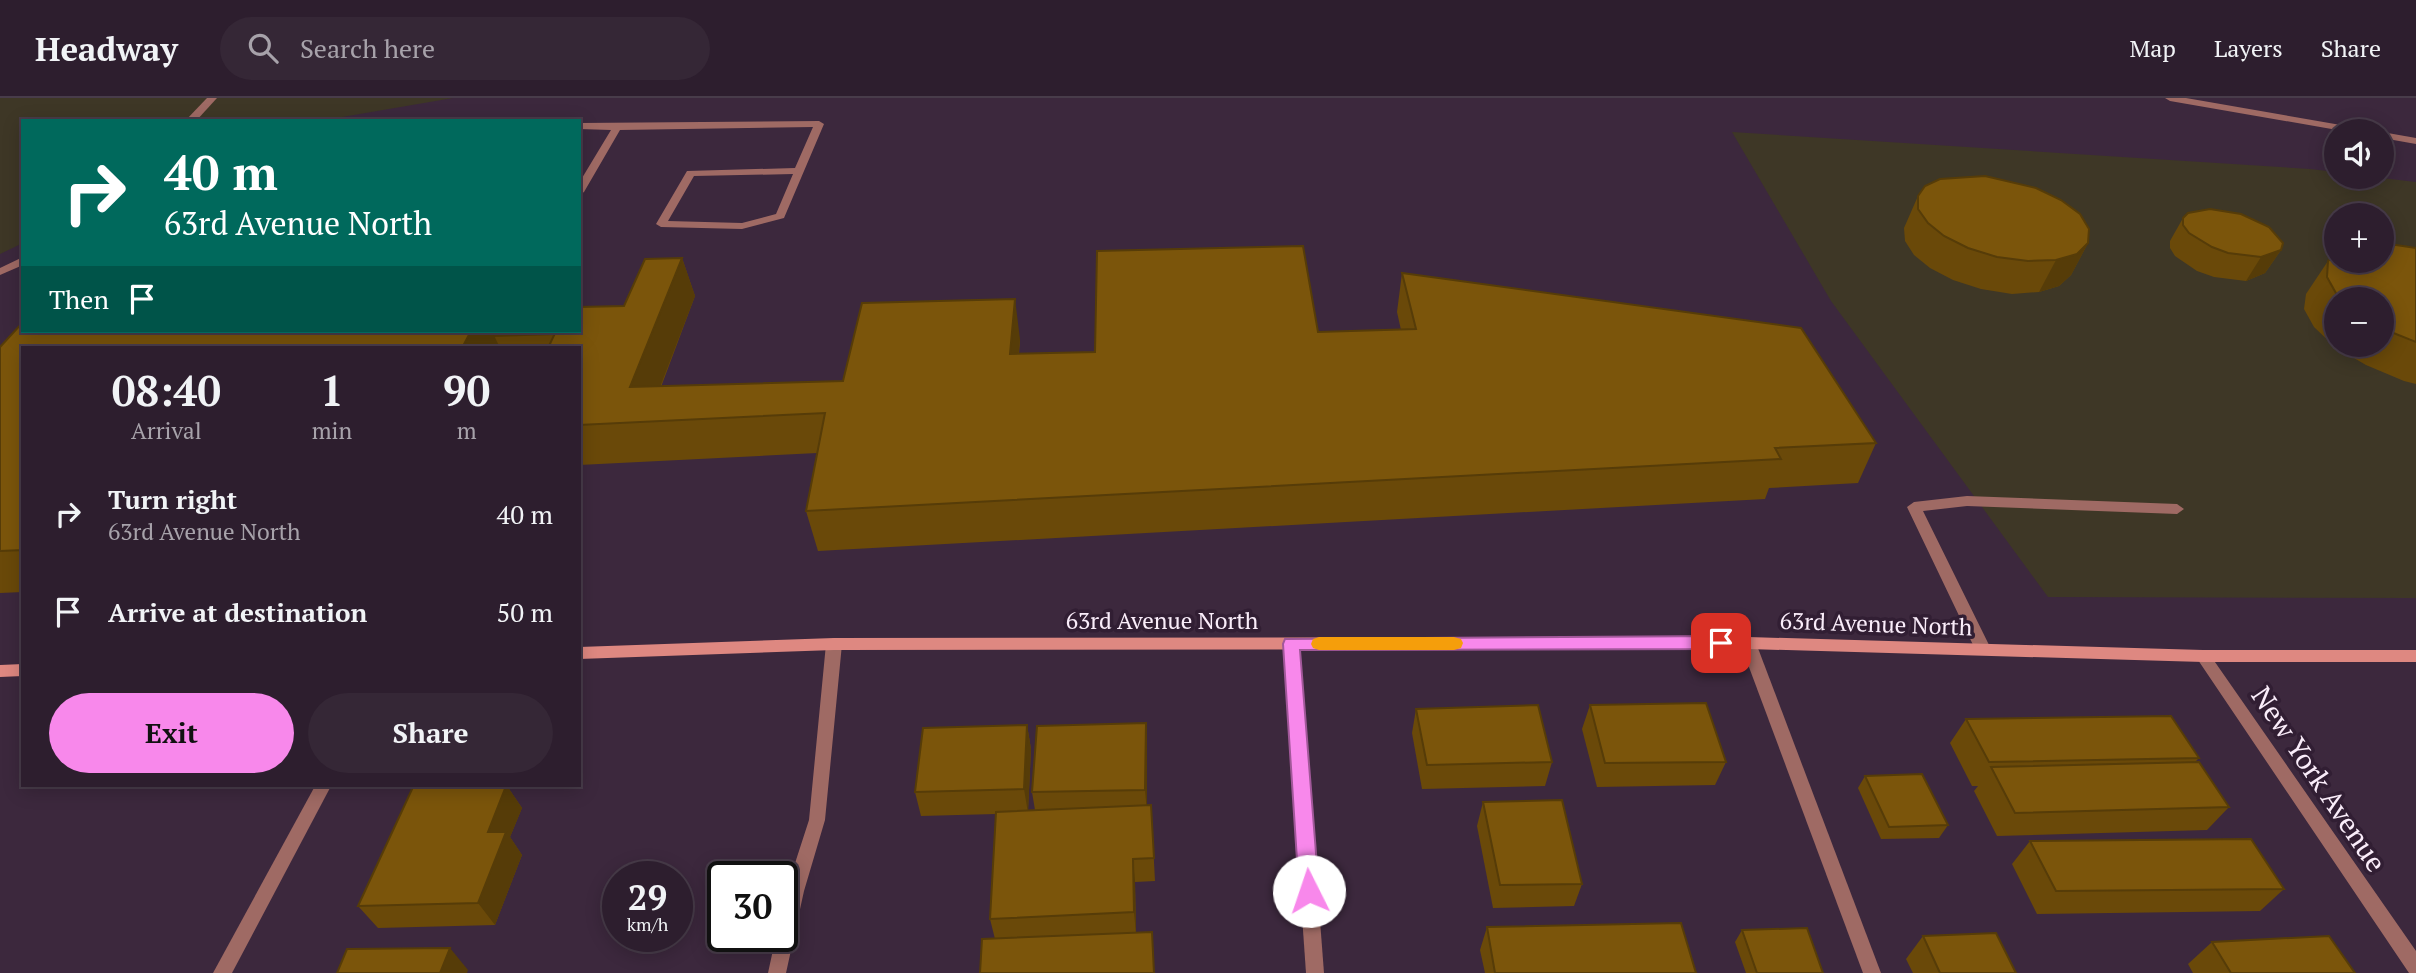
<!DOCTYPE html>
<meta charset="utf-8">
<style>
body{margin:0;font-family:"PT Serif",serif;background:#352736;color:#f1f3f6;height:100vh;display:flex;flex-direction:column;font-size:26px;white-space:nowrap}
*{box-sizing:border-box;margin:0}
p{font-size:23px;color:#a7a2aa}
.icon{flex:none;width:38px;height:38px;fill:none;stroke:currentColor;stroke-width:2;stroke-linecap:round;stroke-linejoin:round}
.map{position:relative;flex:1;overflow:hidden}
.sheet{position:absolute;left:21px;top:248px;width:560px;height:441px;display:flex;flex-direction:column;background:#2d1e2e;border-radius:0px;box-shadow:0 4px 18px #0003,0 0 0 2px #483c4a}
.sheet>*{flex:none}
.guide{position:absolute;left:21px;top:21px;width:560px;height:214px;border-radius:0px;box-shadow:0 4px 18px #0003,0 0 0 2px #483c4a;background:#00695c;color:#fff;overflow:hidden}
.fabs{position:absolute;left:2324px;top:21px;display:grid;gap:14px}
.fabs a{display:grid;place-items:center;width:70px;height:70px;border-radius:50%;background:#2d1e2e;box-shadow:0 4px 18px #0003,0 0 0 2px #483c4a;font-size:35px}
.speed{position:absolute;left:602px;top:763px;display:flex;gap:14px;font-size:35px;font-weight:700;text-align:center}
.speed>*{display:grid;place-content:center;width:91px;height:91px;border-radius:50%;background:#2d1e2e;box-shadow:0 4px 18px #0003,0 0 0 2px #483c4a;line-height:1}
.speed small{font-size:18px;font-weight:400}
.speed .limit{border:4px solid #111;border-radius:10px;background:#fff;color:#111}
.pin{position:absolute;display:grid;place-items:center;width:60px;height:60px;color:#fff;margin:-30px;border-radius:14px;box-shadow:0 4px 10px #0006}
.me{position:absolute;width:77px;margin:-38px;rotate:356deg;stroke-linejoin:round;filter:drop-shadow(0 0 5px #0008)}
.turn{display:flex;align-items:center;gap:24px;height:147px;padding:0 28px;font-size:32px}
.turn .icon{width:91px;height:91px;stroke-width:2.5}
.turn b{display:block;font-size:49px;line-height:60px}
.then{display:flex;align-items:center;height:66px;padding:0 28px;background:#0003;gap:14px;font-size:26px}
.eta{display:flex;justify-content:space-evenly;align-items:center;height:119px;text-align:center}
.eta b{font-size:42px;font-weight:600;line-height:49px}
.cta{display:flex;gap:14px;margin-top:auto;padding:14px 28px}
.cta a{flex:1;height:80px;border-radius:42px;background:#f888eb;color:#111;font-size:28px;font-weight:600;line-height:80px;text-align:center}
.cta a+a{background:#352736;color:#f1f3f6}
ul{padding:0;list-style:none}
li{display:flex;align-items:center;gap:21px;height:98px;padding:0 28px}
li div{flex:1}
li b{display:block;font-size:26px}
li em{font-style:normal}
header{display:flex;align-items:center;gap:42px;box-sizing:border-box;height:98px;padding:0 35px;background:#2d1e2e;border-bottom:2px solid #483c4a}
header strong{font-size:33px}
nav{display:flex;gap:38px;margin-inline-start:auto;font-size:24px}
.search{width:490px;height:63px;background:#352736;display:flex;align-items:center;gap:18px;box-sizing:border-box;padding:0 24px;border-radius:38px;color:#a7a2aa;font-size:26px}
.map>svg:first-child{display:block}
.industrial{fill:#3e3726;fill-rule:evenodd}
.lines{fill:none;stroke-linecap:round;stroke-linejoin:round}
.lane{fill:#9f6a64;fill-rule:evenodd}
.street{fill:#9f6a64;fill-rule:evenodd}
.secondary{fill:#de8881;fill-rule:evenodd}
.wall{fill:#6a4909;fill-rule:evenodd}
.shaded-wall{fill:#563c08}
.building{fill:#7b550b;stroke:#563c08;stroke-width:2}
.route{fill:#f888eb;stroke:#a15899;stroke-width:2}
.slow{fill:#f59e0b}
.labels{text-anchor:middle;stroke-width:7;stroke-linejoin:round;paint-order:stroke}
.street-label{font-size:23px;fill:#faedfa;stroke:#311e33}
.near-street-label{font-size:28px;fill:#faedfa;stroke:#311e33}
</style>
<header>
<strong>Headway</strong>
<div class="search"><svg class="icon" aria-label="search" viewBox="0 0 24 24"><circle cx="10" cy="10" r="6"/><path d="M15 15l6 6"/></svg>Search here</div>
<nav><a>Map</a><a>Layers</a><a>Share</a></nav>
</header>
<div class="map">
<svg width="2416" height="875" viewBox="0 0 2416 875">
<rect width="100%" height="100%" fill="#3c283d"/>
<g class="industrial">
<path d="M 0,0 L 453,0 L 319,23 L 23,23 L 23,145 L 0,156 Z"/>
<path d="M 1732,34 L 2310,71 L 2336,74 L 2336,79 L 2373,79 L 2416,84 L 2416,500 L 2048,499 L 1831,203 ZM 2336,117 L 2382,117 L 2382,163 L 2336,163 ZM 2336,201 L 2382,201 L 2382,247 L 2336,247 Z"/>
</g>
<g class="lines">
<g class="lane">
<path d="M 2165,0 L 2186,0 L 2358,30 L 2363,33 L 2343,33 L 2170,3 Z"/>
<path d="M 819,23 L 824,26 L 784,120 L 742,131 L 661,129 L 656,126 L 687,73 L 795,70 L 813,29 L 620,32 L 584,94 L 579,97 L 579,85 L 611,32 L 579,31 L 579,25 ZM 793,76 L 776,116 L 742,125 L 668,123 L 694,78 Z"/>
<path d="M 2382,34 L 2416,40 L 2416,46 L 2382,40 Z"/>
<path d="M 1967,398 L 2177,406 L 2184,411 L 2177,416 L 1967,408 L 1923,413 L 1991,551 L 1988,555 L 1978,555 L 1975,551 L 1907,409 L 1914,404 Z"/>
<path d="M 1748,539 L 1753,541 L 1756,545 L 1881,875 L 1863,875 L 1740,545 L 1743,541 Z"/>
<path d="M 834,540 L 839,542 L 842,546 L 825,722 L 804,793 L 786,875 L 768,875 L 776,838 L 782,838 L 782,810 L 786,793 L 809,722 L 826,546 L 829,542 Z"/>
</g>
<g class="street">
<path d="M 207,0 L 217,0 L 196,23 L 185,23 Z"/>
<path d="M 23,159 L 23,167 L 0,177 L 0,170 Z"/>
<path d="M 1291,540 L 1296,542 L 1299,546 L 1324,875 L 1306,875 L 1283,546 L 1286,542 Z"/>
<path d="M 2203,552 L 2208,554 L 2416,853 L 2416,875 L 2409,875 L 2198,562 L 2195,558 L 2198,554 Z"/>
<path d="M 315,688 L 331,688 L 232,875 L 213,875 Z"/>
</g>
<g class="secondary">
<path d="M 1748,539 L 2203,552 L 2416,552 L 2416,564 L 2203,564 L 1748,551 L 834,552 L 579,561 L 579,549 L 834,540 Z"/>
<path d="M 23,566 L 23,578 L 0,579 L 0,567 Z"/>
</g>
</g>
<g class="wall">
<path d="M 1918,98 L 2088,145 L 2071,177 L 2059,188 L 2039,194 L 2012,196 L 1981,191 L 1953,182 L 1930,170 L 1914,157 L 1905,143 L 1904,130 Z"/>
<path d="M 2183,120 L 2281,152 L 2265,175 L 2246,183 L 2214,179 L 2197,173 L 2175,158 L 2170,150 L 2170,143 Z"/>
<path d="M 2416,150 L 2416,286 L 2404,283 L 2366,267 L 2335,249 L 2314,229 L 2304,211 L 2306,196 L 2328,163 ZM 2336,201 L 2382,201 L 2382,247 L 2336,247 Z"/>
<path d="M 682,160 L 695,198 L 661,289 L 843,283 L 1020,241 L 1019,256 L 1095,254 L 1318,234 L 1401,232 L 1397,214 L 1402,175 L 1876,345 L 1858,385 L 1769,390 L 1765,401 L 818,453 L 806,413 L 817,355 L 579,367 L 579,250 L 23,250 L 23,494 L 0,495 L 0,249 L 494,238 L 624,208 Z"/>
<path d="M 1590,607 L 1726,664 L 1715,687 L 1597,689 L 1582,631 Z"/>
<path d="M 1416,611 L 1552,664 L 1545,688 L 1422,691 L 1412,635 Z"/>
<path d="M 1966,621 L 2199,660 L 2195,664 L 2229,709 L 2207,732 L 1997,738 L 1974,693 L 1978,688 L 1972,688 L 1950,645 Z"/>
<path d="M 1146,625 L 1147,649 L 1147,707 L 1151,707 L 1155,783 L 1135,784 L 1136,835 L 995,841 L 990,821 L 996,716 L 921,718 L 915,694 L 1027,627 L 1031,651 L 1028,713 L 1035,712 L 1032,694 Z"/>
<path d="M 1865,678 L 1948,727 L 1939,740 L 1881,741 L 1858,690 Z"/>
<path d="M 458,688 L 507,688 L 522,710 L 510,739 L 522,757 L 495,827 L 378,830 L 358,808 Z"/>
<path d="M 1483,704 L 1582,786 L 1574,808 L 1493,810 L 1477,728 Z"/>
<path d="M 2030,743 L 2284,791 L 2260,813 L 2037,816 L 2012,766 Z"/>
<path d="M 1487,829 L 1696,875 L 1485,875 L 1480,852 Z"/>
<path d="M 1742,832 L 1823,875 L 1746,875 L 1735,844 Z"/>
<path d="M 1923,838 L 2016,875 L 1913,875 L 1906,861 Z"/>
<path d="M 2212,844 L 2355,875 L 2193,875 L 2188,866 Z"/>
</g>
<g class="shaded-wall">
<path d="M 2088,145 L 2071,177 L 2059,188 L 2039,194 L 2056,162 Z"/>
<path d="M 2281,152 L 2265,175 L 2246,183 L 2261,159 Z"/>
<path d="M 682,160 L 695,198 L 647,323 L 630,289 Z"/>
<path d="M 1015,201 L 1020,241 L 1015,295 L 1010,256 Z"/>
<path d="M 470,233 L 492,233 L 500,250 L 462,250 Z"/>
<path d="M 1146,625 L 1147,649 L 1147,715 L 1145,692 Z"/>
<path d="M 1027,627 L 1031,651 L 1028,715 L 1024,691 Z"/>
<path d="M 506,688 L 507,688 L 522,710 L 510,739 L 522,757 L 495,827 L 478,805 L 488,734 Z"/>
<path d="M 1133,761 L 1135,784 L 1136,836 L 1134,814 Z"/>
<path d="M 450,850 L 468,872 L 467,875 L 440,875 Z"/>
</g>
<g class="building">
<path d="M 1985,78 L 2036,90 L 2061,102 L 2080,116 L 2089,131 L 2088,145 L 2077,156 L 2056,162 L 2028,163 L 1997,159 L 1968,150 L 1944,138 L 1928,125 L 1918,111 L 1918,98 L 1925,88 L 1940,81 Z"/>
<path d="M 2210,111 L 2241,116 L 2269,129 L 2283,145 L 2281,152 L 2261,159 L 2228,155 L 2212,149 L 2189,135 L 2183,127 L 2183,120 L 2188,115 Z"/>
<path d="M 2382,147 L 2396,147 L 2416,150 L 2416,244 L 2391,234 L 2382,229 L 2382,201 L 2342,201 L 2337,197 L 2327,179 L 2328,163 L 2336,157 L 2336,163 L 2382,163 Z"/>
<path d="M 1303,148 L 1318,234 L 1416,231 L 1402,175 L 1801,230 L 1876,345 L 1775,350 L 1781,361 L 806,413 L 825,315 L 579,327 L 579,250 L 548,250 L 556,233 L 579,233 L 579,209 L 624,208 L 645,161 L 682,160 L 630,289 L 843,283 L 862,205 L 1015,201 L 1010,256 L 1095,254 L 1097,153 Z"/>
<path d="M 23,224 L 23,233 L 471,233 L 462,250 L 23,250 L 23,452 L 0,453 L 0,249 Z"/>
<path d="M 497,233 L 556,233 L 554,236 L 494,238 Z"/>
<path d="M 1706,605 L 1726,664 L 1605,665 L 1590,607 Z"/>
<path d="M 1538,607 L 1552,664 L 1427,667 L 1416,611 Z"/>
<path d="M 2171,618 L 2199,660 L 1989,664 L 1966,621 Z"/>
<path d="M 1146,625 L 1145,692 L 1032,694 L 1037,628 Z"/>
<path d="M 1027,627 L 1024,691 L 915,694 L 923,630 Z"/>
<path d="M 2199,664 L 2229,709 L 2015,715 L 1991,669 Z"/>
<path d="M 1922,676 L 1948,727 L 1889,729 L 1865,678 Z"/>
<path d="M 458,688 L 506,688 L 488,734 L 506,734 L 478,805 L 358,808 L 413,689 Z"/>
<path d="M 1562,702 L 1582,786 L 1500,787 L 1483,704 Z"/>
<path d="M 1151,707 L 1154,760 L 1133,761 L 1134,814 L 990,821 L 996,714 Z"/>
<path d="M 2251,741 L 2284,791 L 2056,793 L 2030,743 Z"/>
<path d="M 1681,825 L 1696,875 L 1495,875 L 1487,829 Z"/>
<path d="M 1807,830 L 1823,875 L 1757,875 L 1742,832 Z"/>
<path d="M 1152,834 L 1154,875 L 980,875 L 982,841 Z"/>
<path d="M 1996,835 L 2016,875 L 1940,875 L 1923,838 Z"/>
<path d="M 2329,838 L 2355,875 L 2231,875 L 2212,844 Z"/>
<path d="M 450,850 L 440,875 L 337,875 L 347,851 Z"/>
</g>
<path class="route" d="M 1721,538 L 1727,540 L 1729,545 L 1727,549 L 1721,551 L 1300,552 L 1319,793 L 1316,799 L 1309,802 L 1302,799 L 1299,793 L 1283,546 L 1285,541 Z"/>
<path class="slow" d="M 1319,539 L 1454,539 L 1461,541 L 1463,545 L 1461,550 L 1454,552 L 1319,552 L 1313,550 L 1311,546 L 1313,541 Z"/>
<g class="labels">
<g class="street-label">
<text x="1162" y="531">63rd Avenue North</text>
<text transform="translate(1876 526) rotate(2)" y="8">63rd Avenue North</text>
</g>
<g class="near-street-label">
<text transform="translate(2319 681) rotate(56)" y="10">New York Avenue</text>
</g>
</g>
</svg>
<div class="fabs">
<a><svg class="icon" aria-label="sound" viewBox="0 0 24 24"><path d="M4 9h4l5-4v14l-5-4H4zM17 9q2 3 0 6"/></svg></a>
<a>+</a>
<a>−</a>
</div>
<div class="speed"><div>29<small>km/h</small></div><div class="limit">30</div></div>
<div class="pin" style="left:1721px;top:545px;background:#d93025"><svg class="icon" aria-label="arrive" viewBox="0 0 24 24"><path d="M6 21V4h12l-3 4 3 4H6"/></svg></div>
<svg class="me" style="left:1309px;top:793px" viewBox="-20 -20 40 40"><circle r="19" fill="#fff"/><path d="M0-13L10 11 0 6-10 11z" fill="#f888eb"/></svg>
<div class="guide">
<div class="turn"><svg class="icon" aria-label="right" viewBox="0 0 24 24"><path d="M7 20v-9h11M14 6l5 5-5 5"/></svg><div><b>40 m</b>63rd Avenue North</div></div>
<div class="then">Then<svg class="icon" aria-label="arrive" viewBox="0 0 24 24"><path d="M6 21V4h12l-3 4 3 4H6"/></svg></div>
</div>
<section class="sheet">
<div class="eta">
<div><b>08:40</b><p>Arrival</p></div>
<div><b>1</b><p>min</p></div>
<div><b>90</b><p>m</p></div>
</div>
<ul>
<li><svg class="icon" aria-label="right" viewBox="0 0 24 24"><path d="M7 20v-9h11M14 6l5 5-5 5"/></svg><div><b>Turn right</b><p>63rd Avenue North</p></div><em>40 m</em></li>
<li><svg class="icon" aria-label="arrive" viewBox="0 0 24 24"><path d="M6 21V4h12l-3 4 3 4H6"/></svg><div><b>Arrive at destination</b></div><em>50 m</em></li>
</ul>
<div class="cta"><a>Exit</a><a>Share</a></div>
</section>
</div>
